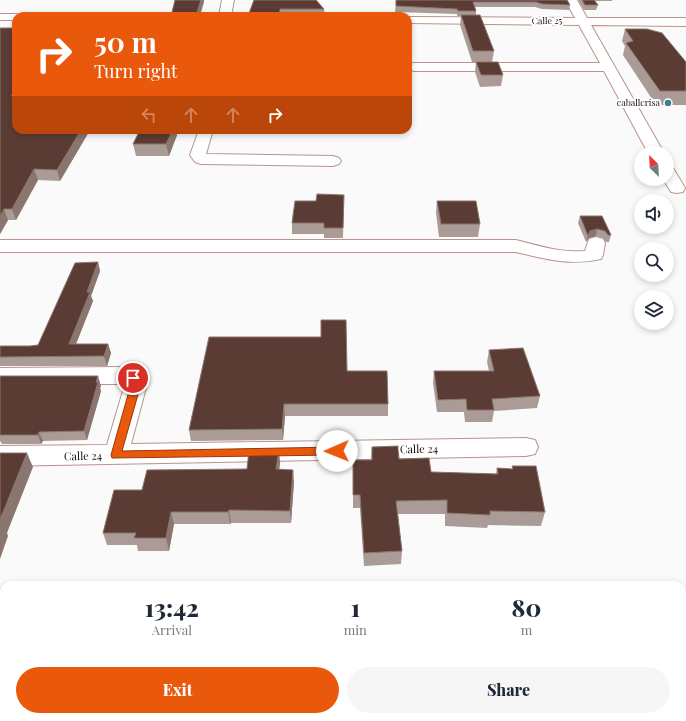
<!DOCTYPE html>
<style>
body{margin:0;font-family:"Playfair Display",serif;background:#f6f6f7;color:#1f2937;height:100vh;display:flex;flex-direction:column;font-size:15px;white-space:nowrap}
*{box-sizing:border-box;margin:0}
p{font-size:13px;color:#747a83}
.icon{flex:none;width:22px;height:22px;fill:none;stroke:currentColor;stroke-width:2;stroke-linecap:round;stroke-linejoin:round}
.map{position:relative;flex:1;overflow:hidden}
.sheet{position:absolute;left:0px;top:581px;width:686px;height:140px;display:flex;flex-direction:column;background:#fff;border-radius:12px 12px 0 0;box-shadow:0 2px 6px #0003}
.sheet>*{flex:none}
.guide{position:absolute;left:12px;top:12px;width:400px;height:122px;border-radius:12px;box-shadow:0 2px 6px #0003;background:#ea580c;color:#fff;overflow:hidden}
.needle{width:26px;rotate:336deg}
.fabs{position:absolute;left:634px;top:146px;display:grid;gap:8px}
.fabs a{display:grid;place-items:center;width:40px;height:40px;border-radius:50%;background:#fff;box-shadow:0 2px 6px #0003;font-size:20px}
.pin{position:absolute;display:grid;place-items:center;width:34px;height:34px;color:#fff;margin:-17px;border:2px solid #fff;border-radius:50%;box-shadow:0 1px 4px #0007}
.me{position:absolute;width:44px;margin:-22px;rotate:269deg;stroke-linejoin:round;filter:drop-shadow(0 0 3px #0008)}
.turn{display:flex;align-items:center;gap:14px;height:84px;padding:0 16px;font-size:18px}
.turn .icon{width:52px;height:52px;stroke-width:2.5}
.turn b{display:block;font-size:28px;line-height:34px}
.lanes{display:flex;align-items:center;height:38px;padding:0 16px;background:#0003;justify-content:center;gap:20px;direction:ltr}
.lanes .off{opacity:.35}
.eta{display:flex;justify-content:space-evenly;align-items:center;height:68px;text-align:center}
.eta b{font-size:24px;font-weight:800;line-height:28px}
.primary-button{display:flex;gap:8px;margin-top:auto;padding:8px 16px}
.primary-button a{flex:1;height:46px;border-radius:24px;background:#ea580c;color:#fff;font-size:16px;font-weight:800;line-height:46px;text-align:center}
.primary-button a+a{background:#f6f6f7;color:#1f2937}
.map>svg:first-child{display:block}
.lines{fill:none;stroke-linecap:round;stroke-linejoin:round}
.minor-casing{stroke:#b8948a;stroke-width:2}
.minor{fill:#fff;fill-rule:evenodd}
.wall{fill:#aa9b97}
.shaded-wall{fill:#8b756f}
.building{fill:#5b3c34;stroke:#8b756f}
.route{fill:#ea580c;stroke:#983908}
.poi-dot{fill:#3d8090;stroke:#fff;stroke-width:1.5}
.labels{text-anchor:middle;stroke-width:4;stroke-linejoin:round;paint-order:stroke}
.far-street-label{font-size:9px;fill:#190d0a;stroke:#fff}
.far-poi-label{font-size:9px;fill:#190d0a;stroke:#fff;text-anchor:end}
.street-label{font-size:11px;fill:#190d0a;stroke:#fff}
</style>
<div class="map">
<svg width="686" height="721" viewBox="0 0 686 721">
<rect width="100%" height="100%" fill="#fafafa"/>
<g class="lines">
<g class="minor-casing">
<g id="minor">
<path d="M 222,0 L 234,0 L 231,16 L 219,16 Z"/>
<path d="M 565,0 L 577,0 L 587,18 L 686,18 L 686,26 L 591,25 L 664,153 L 648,153 L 604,71 L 414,71 L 408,68 L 409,64 L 414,63 L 600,63 L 579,25 L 408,23 L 408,17 L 575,18 Z"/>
<path d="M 0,14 L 16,14 L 21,16 L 16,16 L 16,20 L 0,20 Z"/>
<path d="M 199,130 L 213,130 L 206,154 L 333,156 L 339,158 L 341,161 L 339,164 L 333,166 L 201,164 L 195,162 L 190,155 Z"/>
<path d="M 667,166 L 673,168 L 685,188 L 683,192 L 677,193 L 671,192 L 663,179 L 667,179 Z"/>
<path d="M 596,237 L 603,239 L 605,243 L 603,255 L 601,259 C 571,266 545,259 516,252 L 0,252 L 0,240 L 516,240 C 539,246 562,253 585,251 L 589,239 Z"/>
<path d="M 125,367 L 141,372 L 147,384 L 131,444 L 526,438 L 535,440 L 538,447 L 535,454 L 526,456 L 0,466 L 0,446 L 107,445 L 125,384 L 0,384 L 0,368 Z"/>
</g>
</g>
<use href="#minor" class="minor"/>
</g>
<g class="wall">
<path d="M 254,0 L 324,9 L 325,16 L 248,16 Z"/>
<path d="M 396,0 L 567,0 L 570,5 L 569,10 L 542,9 L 535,7 L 475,7 L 476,11 L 476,15 L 494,51 L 492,62 L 472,62 L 460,25 L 461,16 L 457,16 L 457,14 L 395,12 Z"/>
<path d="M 578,0 L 612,0 L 612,1 L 595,1 L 598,5 L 596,10 L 584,10 Z"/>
<path d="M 625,29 L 686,62 L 686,105 L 656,105 L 623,55 L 625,46 L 622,41 Z"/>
<path d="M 476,62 L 503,75 L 501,86 L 480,87 L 475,72 Z"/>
<path d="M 16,130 L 90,130 L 60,181 L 38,180 L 16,220 L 8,220 L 0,234 Z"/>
<path d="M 140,130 L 176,130 L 177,135 L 169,156 L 136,156 L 133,144 Z"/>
<path d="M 344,195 L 343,238 L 324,238 L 324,234 L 292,234 L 292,223 L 316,201 Z"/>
<path d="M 437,201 L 480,224 L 478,237 L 439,237 L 436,213 Z"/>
<path d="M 580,216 L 602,216 L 611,235 L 609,242 L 606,242 L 603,238 L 596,236 L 589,238 L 586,242 L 578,223 Z"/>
<path d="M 98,262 L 100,271 L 91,296 L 93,301 L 76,344 L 108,344 L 111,353 L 107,366 L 0,366 L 0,346 L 30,346 L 38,345 Z"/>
<path d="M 489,350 L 540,396 L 537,408 L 494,411 L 492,422 L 465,422 L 464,412 L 437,412 L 433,383 L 434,371 L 489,371 L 487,362 Z"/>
<path d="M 347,371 L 388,404 L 388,416 L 285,416 L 283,440 L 191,441 L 189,430 Z"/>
<path d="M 0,376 L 101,386 L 100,388 L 101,391 L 87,440 L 43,441 L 41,444 L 2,444 L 0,441 Z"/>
<path d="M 372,447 L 431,472 L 496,474 L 497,468 L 512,469 L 512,466 L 545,512 L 541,526 L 488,525 L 487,528 L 445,526 L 445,514 L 398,514 L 402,551 L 401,564 L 364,566 L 360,508 L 353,508 L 353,460 L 371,460 Z"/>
<path d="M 280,462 L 279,469 L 294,482 L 291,523 L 231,523 L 230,524 L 174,524 L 169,551 L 138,551 L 137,545 L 107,545 L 103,533 L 142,490 Z"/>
</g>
<g class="shaded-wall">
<path d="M 201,0 L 204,0 L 204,2 L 200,16 L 196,16 Z"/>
<path d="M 16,90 L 16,103 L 11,96 Z"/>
<path d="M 81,130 L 90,130 L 60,181 L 57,170 Z"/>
<path d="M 173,130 L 176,130 L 177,135 L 169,156 L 166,144 Z"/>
<path d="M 34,169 L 38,180 L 16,220 L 12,209 Z"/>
<path d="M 4,209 L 8,220 L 0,234 L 0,216 Z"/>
<path d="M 597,229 L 596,236 L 589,238 L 586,242 L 588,236 L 590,231 Z"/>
<path d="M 98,262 L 100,271 L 91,296 L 93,301 L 72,354 L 69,344 L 87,292 Z"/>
<path d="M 108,344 L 111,353 L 107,366 L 104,356 Z"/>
<path d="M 98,376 L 101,386 L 100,388 L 101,391 L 87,440 L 84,431 Z"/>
<path d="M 284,404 L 285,416 L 283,440 L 282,429 Z"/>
<path d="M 39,432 L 43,441 L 41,444 L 38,435 Z"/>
<path d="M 279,450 L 280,462 L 278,482 L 276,469 Z"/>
<path d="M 27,453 L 33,467 L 7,533 L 8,536 L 0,559 L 0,520 Z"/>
<path d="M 293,470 L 294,482 L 291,523 L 290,511 Z"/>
<path d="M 229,510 L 231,523 L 230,524 L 228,512 Z"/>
<path d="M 171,512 L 174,524 L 169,551 L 166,538 Z"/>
</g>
<g class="building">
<path d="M 175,0 L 201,0 L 196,16 L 171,16 Z"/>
<path d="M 254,0 L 316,0 L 324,9 L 280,9 L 279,16 L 248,16 Z"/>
<path d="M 396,0 L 567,0 L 570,5 L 542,4 L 536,2 L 473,2 L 476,11 L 458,11 L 457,9 L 396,6 Z"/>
<path d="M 582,0 L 594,0 L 598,5 L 585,5 Z"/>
<path d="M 461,15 L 480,15 L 494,51 L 473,51 Z"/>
<path d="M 0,28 L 16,28 L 16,90 L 11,96 L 16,96 L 16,130 L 81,130 L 57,170 L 34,169 L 12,209 L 4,209 L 0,216 Z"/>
<path d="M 625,29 L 647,29 L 662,33 L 686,62 L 686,91 L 660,91 L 626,43 L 633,41 Z"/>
<path d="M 476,62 L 498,62 L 503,75 L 481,75 Z"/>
<path d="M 140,130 L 173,130 L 166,144 L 133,144 Z"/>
<path d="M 317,194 L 344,195 L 343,228 L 324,228 L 324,223 L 292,223 L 295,201 L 316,201 Z"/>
<path d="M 437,201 L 476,201 L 480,224 L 441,224 Z"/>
<path d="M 580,216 L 602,216 L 611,235 L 608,235 L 605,231 L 597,229 L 590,231 L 588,236 Z"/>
<path d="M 98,262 L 87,292 L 90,292 L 69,344 L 108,344 L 104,356 L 0,357 L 0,346 L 30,346 L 38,345 L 75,263 Z"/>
<path d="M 321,320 L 346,320 L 347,371 L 387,371 L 388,404 L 284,404 L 282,429 L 189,430 L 209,337 L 321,337 Z"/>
<path d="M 523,348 L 540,396 L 492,399 L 494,410 L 467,410 L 466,399 L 438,400 L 434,371 L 494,371 L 489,350 Z"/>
<path d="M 0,376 L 98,376 L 96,382 L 98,382 L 84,431 L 39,432 L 38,435 L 0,435 Z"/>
<path d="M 398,446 L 399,459 L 429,458 L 431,472 L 498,474 L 497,468 L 513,469 L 512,466 L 536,466 L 545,512 L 490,511 L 490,515 L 447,513 L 447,500 L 396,501 L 402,551 L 364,553 L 360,495 L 353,495 L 353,460 L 372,460 L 372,447 Z"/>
<path d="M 249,450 L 279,450 L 276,469 L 293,470 L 290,511 L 229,510 L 228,512 L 171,512 L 166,538 L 134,538 L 136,533 L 103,533 L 114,490 L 142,490 L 147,470 L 247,469 Z"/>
<path d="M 0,453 L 27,453 L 0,520 Z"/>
</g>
<path class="route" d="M 133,375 L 136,376 L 141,384 L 122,451 L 337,447 L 342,451 L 337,455 L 112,458 L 111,455 L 131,384 L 128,378 Z"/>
<circle class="poi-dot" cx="668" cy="103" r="4"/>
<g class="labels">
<g class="far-street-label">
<text transform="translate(547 21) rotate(-1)" y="3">Calle 25</text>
</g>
<g class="far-poi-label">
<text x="660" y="106">caballerisa</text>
</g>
<g class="street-label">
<text transform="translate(419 449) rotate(-1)" y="4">Calle 24</text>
<text transform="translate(83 456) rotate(-1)" y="4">Calle 24</text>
</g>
</g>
</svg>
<div class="fabs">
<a><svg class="needle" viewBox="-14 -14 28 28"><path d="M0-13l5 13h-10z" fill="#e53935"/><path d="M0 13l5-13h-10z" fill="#747a83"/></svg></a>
<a><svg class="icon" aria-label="sound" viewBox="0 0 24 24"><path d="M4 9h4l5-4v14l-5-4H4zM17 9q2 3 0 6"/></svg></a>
<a><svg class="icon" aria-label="search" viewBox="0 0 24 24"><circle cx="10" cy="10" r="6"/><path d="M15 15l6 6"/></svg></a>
<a><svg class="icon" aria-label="layers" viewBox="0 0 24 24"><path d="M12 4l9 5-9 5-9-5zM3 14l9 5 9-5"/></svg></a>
</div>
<div class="pin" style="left:133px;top:378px;background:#d93025"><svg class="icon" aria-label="arrive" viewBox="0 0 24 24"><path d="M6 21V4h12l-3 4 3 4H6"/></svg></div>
<svg class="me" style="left:337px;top:451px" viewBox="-20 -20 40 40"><circle r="19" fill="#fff"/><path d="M0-13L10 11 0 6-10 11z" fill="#ea580c"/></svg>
<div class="guide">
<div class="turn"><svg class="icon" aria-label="right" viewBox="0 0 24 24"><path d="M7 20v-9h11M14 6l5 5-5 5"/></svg><div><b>50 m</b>Turn right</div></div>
<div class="lanes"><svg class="icon off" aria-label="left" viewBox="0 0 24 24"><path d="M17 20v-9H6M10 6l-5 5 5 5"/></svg><svg class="icon off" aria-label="ahead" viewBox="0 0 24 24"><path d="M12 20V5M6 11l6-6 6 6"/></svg><svg class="icon off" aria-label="ahead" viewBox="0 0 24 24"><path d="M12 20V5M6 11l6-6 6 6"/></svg><svg class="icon" aria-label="right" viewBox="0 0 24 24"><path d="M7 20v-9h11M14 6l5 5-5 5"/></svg></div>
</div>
<section class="sheet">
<div class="eta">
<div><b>13:42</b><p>Arrival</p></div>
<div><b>1</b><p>min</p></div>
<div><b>80</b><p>m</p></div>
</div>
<div class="primary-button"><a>Exit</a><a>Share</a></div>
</section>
</div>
